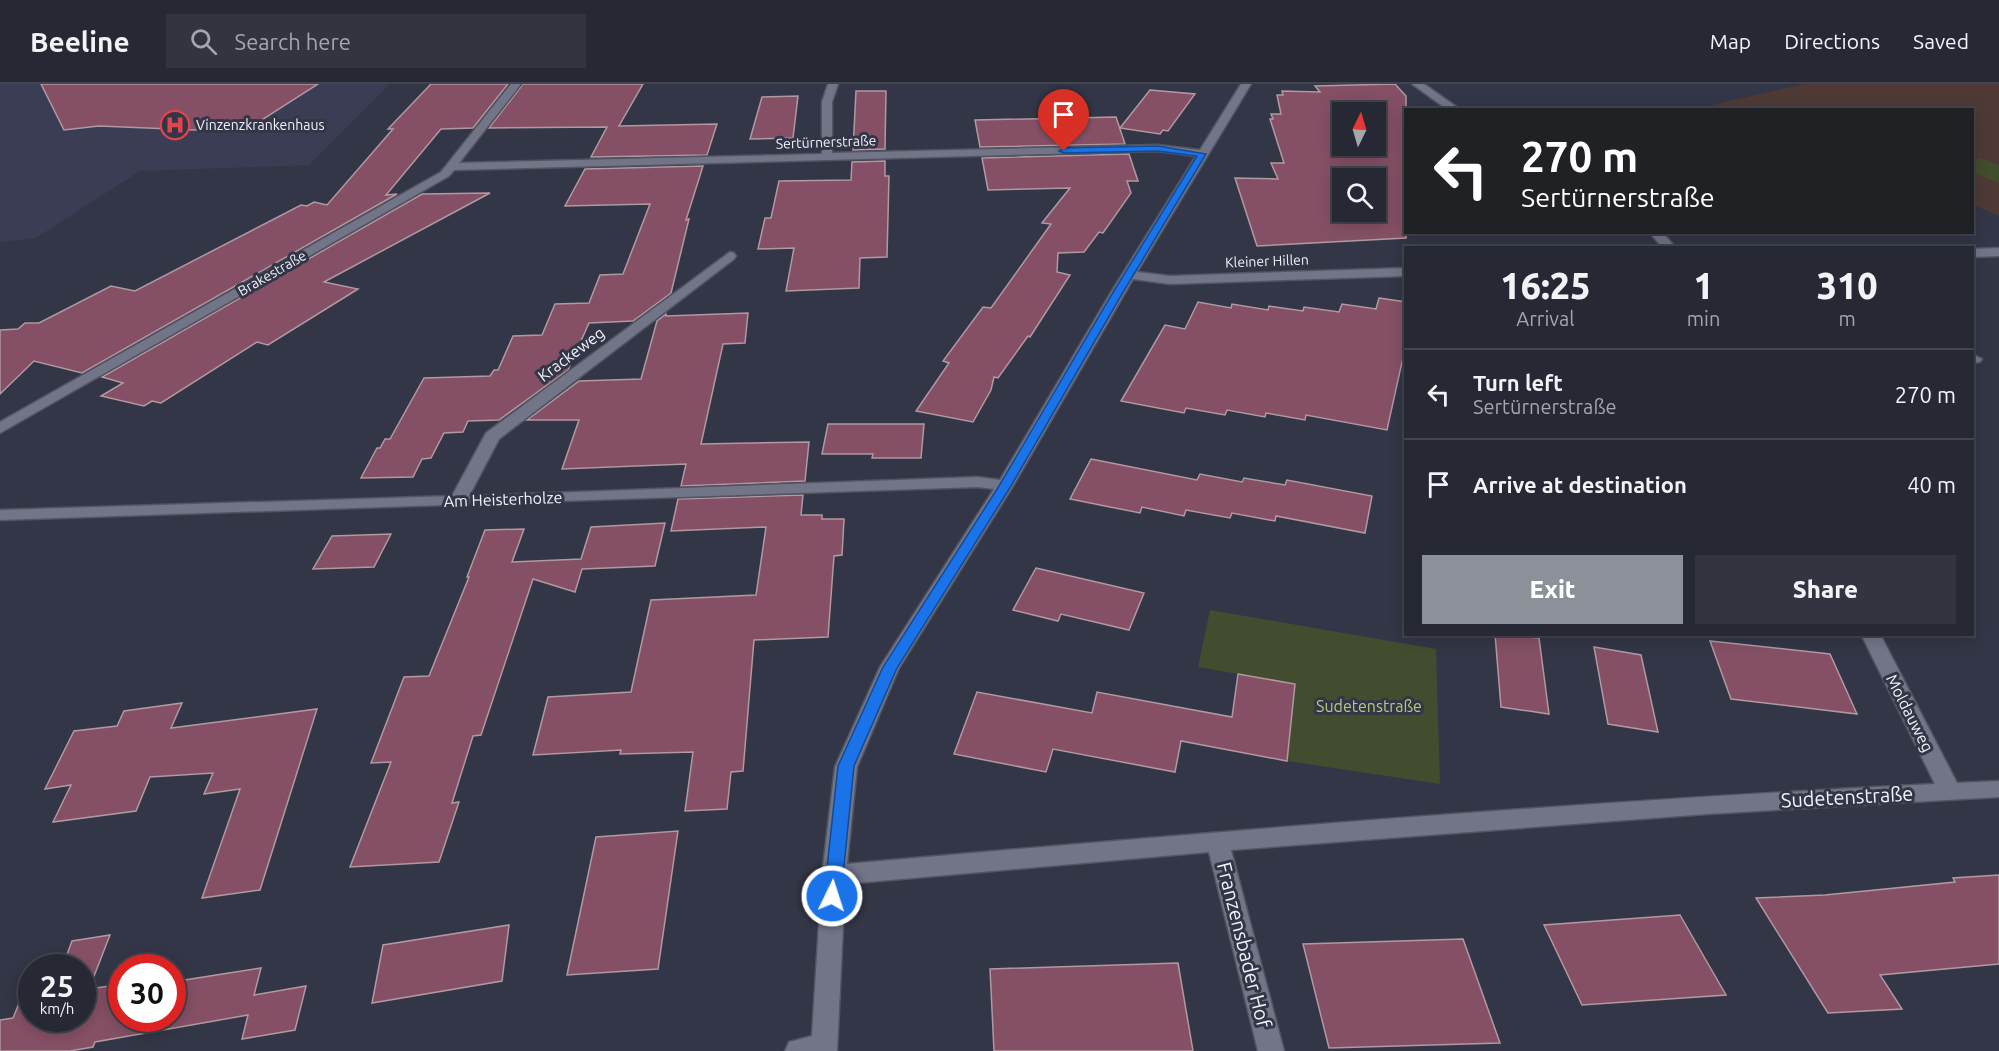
<!DOCTYPE html>
<meta charset="utf-8">
<style>
body{margin:0;font-family:Ubuntu,sans-serif;background:#323440;color:#f1f3f6;height:100vh;display:flex;flex-direction:column;font-size:22px;white-space:nowrap}
*{box-sizing:border-box;margin:0}
p{font-size:20px;color:#a4a6ac}
.icon{flex:none;width:33px;height:33px;fill:none;stroke:currentColor;stroke-width:2;stroke-linecap:round;stroke-linejoin:round}
.map{position:relative;flex:1;overflow:hidden}
.drawer{position:absolute;left:1404px;top:162px;width:570px;height:390px;display:flex;flex-direction:column;background:#262834;border-radius:0px;box-shadow:0 3px 15px #0003,0 0 0 2px #42444f}
.drawer>*{flex:none}
.top-card{position:absolute;left:1404px;top:24px;width:570px;height:126px;border-radius:0px;box-shadow:0 3px 15px #0003,0 0 0 2px #42444f;background:#202124;color:#fff;overflow:hidden}
.needle{width:39px;rotate:5deg}
.buttons{position:absolute;left:1332px;top:18px;display:grid;gap:12px}
.buttons a{display:grid;place-items:center;width:54px;height:54px;border-radius:0px;background:#262834;box-shadow:0 3px 15px #0003,0 0 0 2px #42444f;font-size:30px}
.speed{position:absolute;left:18px;top:870px;display:flex;gap:12px;font-size:30px;font-weight:700;text-align:center}
.speed>*{display:grid;place-content:center;width:78px;height:78px;border-radius:50%;background:#262834;box-shadow:0 3px 15px #0003,0 0 0 2px #42444f;line-height:1}
.speed small{font-size:15px;font-weight:400}
.speed .limit{border:9px solid #d22;background:#fff;color:#111}
.pin{position:absolute;display:grid;place-items:center;width:51px;height:51px;color:#fff;margin:-62px -26px;border-radius:50% 50% 50% 0;rotate:-45deg;box-shadow:0 0 6px #0007}
.pin .icon{rotate:45deg}
.me{position:absolute;width:66px;margin:-33px;rotate:4deg;stroke-linejoin:round;filter:drop-shadow(0 0 4px #0008)}
.turn{display:flex;align-items:center;gap:21px;height:126px;padding:0 18px;font-size:27px}
.turn .icon{width:78px;height:78px;stroke-width:2.5}
.turn b{display:block;font-size:42px;line-height:51px}
.eta{display:flex;justify-content:space-evenly;align-items:center;height:102px;text-align:center}
.eta b{font-size:36px;font-weight:800;line-height:42px}
.action{display:flex;gap:12px;margin-top:auto;padding:12px 18px}
.action a{flex:1;height:69px;border-radius:0px;background:#8c9099;color:#fff;font-size:24px;font-weight:800;line-height:69px;text-align:center}
.action a+a{background:#323440;color:#f1f3f6}
ul{padding:0;list-style:none}
li{display:flex;align-items:center;gap:18px;height:90px;padding:0 18px;border-top:2px solid #42444f}
li div{flex:1}
li b{display:block;font-size:22px}
li em{font-style:normal}
header{display:flex;align-items:center;gap:36px;box-sizing:border-box;height:84px;padding:0 30px;background:#262834;border-bottom:2px solid #42444f}
header strong{font-size:28px}
nav{display:flex;gap:33px;margin-inline-start:auto;font-size:21px}
.search{width:420px;height:54px;background:#323440;display:flex;align-items:center;gap:15px;box-sizing:border-box;padding:0 21px;border-radius:0px;color:#a4a6ac;font-size:22px}
.map>svg:first-child{display:block}
.built{fill:#3a3d54}
.education{fill:#4e3935}
.green{fill:#424c2e}
.building{fill:#855065;stroke:#b099a1;stroke-width:1.5;fill-rule:evenodd}
.lines{fill:none;stroke-linecap:round;stroke-linejoin:round}
.street-casing{stroke:#525462;stroke-width:3}
.street{fill:#727588;fill-rule:evenodd}
.route{fill:#1a73e8;stroke:#114b97;stroke-width:1.5}
.labels{text-anchor:middle;stroke-width:6;stroke-linejoin:round;paint-order:stroke}
.far-poi-label{font-size:14px;fill:#f0f1fc;stroke:#333646;text-anchor:start}
.far-street-label{font-size:14px;fill:#f0f1fc;stroke:#333646}
.street-label{font-size:16px;fill:#f0f1fc;stroke:#333646}
.park-label{font-size:16px;fill:#b3cb7c;stroke:#333646}
.near-street-label{font-size:20px;fill:#f0f1fc;stroke:#333646}
</style>
<header>
<strong>Beeline</strong>
<div class="search"><svg class="icon" aria-label="search" viewBox="0 0 24 24"><circle cx="10" cy="10" r="6"/><path d="M15 15l6 6"/></svg>Search here</div>
<nav><a>Map</a><a>Directions</a><a>Saved</a></nav>
</header>
<div class="map">
<svg width="1999" height="967" viewBox="0 0 1999 967">
<rect width="100%" height="100%" fill="#333646"/>
<path class="built" d="M 0,0 L 390,0 L 309,81 L 140,87 L 36,154 L 0,158 Z"/>
<path class="education" d="M 1804,0 L 1999,0 L 1999,132 L 1973,121 L 1972,26 L 1723,26 L 1711,21 Z"/>
<g class="green">
<path d="M 1981,74 L 1999,81 L 1999,99 L 1973,89 L 1973,77 Z"/>
<path d="M 1210,526 L 1436,565 L 1440,700 L 1287,677 L 1295,600 L 1198,583 Z"/>
</g>
<g class="building">
<path d="M 41,0 L 318,0 L 243,48 L 99,42 L 64,46 Z"/>
<path d="M 431,0 L 508,0 L 473,44 L 441,45 L 386,111 L 397,110 L 82,289 L 34,277 L 0,310 L 0,246 L 18,245 L 25,239 L 39,239 L 111,202 L 135,207 L 301,121 L 307,122 L 314,118 L 327,121 L 393,45 L 388,45 Z"/>
<path d="M 523,0 L 643,0 L 619,42 L 717,40 L 707,71 L 591,73 L 607,43 L 489,44 Z"/>
<path d="M 1395,0 L 1406,12 L 1406,154 L 1257,162 L 1235,94 L 1278,95 L 1271,79 L 1284,79 L 1270,35 L 1273,35 L 1271,30 L 1281,30 L 1277,11 L 1283,11 L 1282,7 L 1320,8 L 1315,2 ZM 1342,28 L 1376,28 L 1376,62 L 1342,62 ZM 1342,94 L 1376,94 L 1376,128 L 1342,128 Z"/>
<path d="M 1150,6 L 1195,10 L 1168,47 L 1163,46 L 1160,50 L 1120,44 Z"/>
<path d="M 856,7 L 886,7 L 885,65 L 853,66 Z"/>
<path d="M 798,12 L 793,54 L 750,55 L 762,13 Z"/>
<path d="M 1116,33 L 1125,60 L 980,63 L 975,36 Z"/>
<path d="M 1129,70 L 1138,97 L 1127,97 L 1131,109 L 1103,149 L 1099,148 L 1084,168 L 1058,169 L 1057,188 L 1070,191 L 1030,253 L 1028,252 L 998,294 L 994,293 L 991,306 L 973,338 L 916,327 L 949,279 L 943,277 L 983,223 L 991,224 L 1051,140 L 1042,139 L 1070,104 L 988,106 L 982,74 Z"/>
<path d="M 885,77 L 885,92 L 889,92 L 887,173 L 860,174 L 859,204 L 786,207 L 794,164 L 758,165 L 765,134 L 771,134 L 779,97 L 851,96 L 852,78 Z"/>
<path d="M 703,82 L 686,136 L 689,135 L 671,209 L 633,237 L 589,239 L 568,286 L 499,336 L 468,337 L 463,348 L 444,349 L 431,374 L 422,375 L 413,393 L 361,394 L 377,364 L 380,364 L 385,355 L 390,355 L 424,294 L 490,292 L 494,286 L 498,286 L 513,252 L 542,251 L 555,220 L 589,219 L 600,191 L 623,190 L 650,120 L 565,122 L 585,85 Z"/>
<path d="M 490,109 L 324,198 L 358,205 L 268,261 L 257,258 L 161,319 L 152,317 L 144,322 L 101,312 L 123,299 L 102,293 L 422,110 Z"/>
<path d="M 1379,214 L 1406,218 L 1406,260 L 1387,346 L 1306,331 L 1305,336 L 1266,329 L 1265,333 L 1227,326 L 1225,331 L 1186,324 L 1184,329 L 1121,317 L 1165,241 L 1185,245 L 1198,218 L 1231,224 L 1232,220 L 1268,226 L 1269,222 L 1303,227 L 1304,223 L 1339,228 L 1342,220 L 1376,225 Z"/>
<path d="M 748,229 L 745,259 L 723,260 L 701,360 L 809,358 L 805,397 L 681,402 L 686,380 L 562,385 L 579,336 L 527,336 L 579,297 L 641,295 L 657,237 L 666,230 L 666,232 Z"/>
<path d="M 828,340 L 924,340 L 921,374 L 872,374 L 873,370 L 822,370 Z"/>
<path d="M 1091,375 L 1197,396 L 1200,390 L 1242,398 L 1244,394 L 1285,401 L 1287,396 L 1372,412 L 1365,449 L 1276,432 L 1275,437 L 1232,429 L 1230,434 L 1186,426 L 1184,432 L 1142,423 L 1140,429 L 1070,415 Z"/>
<path d="M 803,411 L 801,431 L 822,431 L 822,435 L 844,435 L 842,471 L 834,472 L 828,553 L 754,556 L 743,687 L 731,688 L 727,725 L 685,727 L 693,668 L 620,670 L 621,666 L 533,671 L 548,613 L 631,608 L 651,516 L 756,511 L 766,443 L 671,447 L 678,415 Z"/>
<path d="M 665,439 L 655,482 L 582,485 L 575,508 L 533,495 L 481,651 L 473,652 L 452,719 L 459,718 L 439,778 L 350,783 L 391,678 L 371,679 L 404,593 L 429,592 L 469,493 L 467,493 L 485,446 L 524,445 L 512,478 L 581,475 L 591,443 Z"/>
<path d="M 391,450 L 374,483 L 313,485 L 332,452 Z"/>
<path d="M 1036,484 L 1144,509 L 1129,546 L 1061,530 L 1058,537 L 1013,526 Z"/>
<path d="M 1495,550 L 1539,554 L 1549,630 L 1501,623 Z"/>
<path d="M 1710,557 L 1830,570 L 1857,630 L 1731,615 Z"/>
<path d="M 1594,563 L 1641,571 L 1658,648 L 1608,640 Z"/>
<path d="M 1238,590 L 1295,600 L 1287,677 L 1181,657 L 1175,688 L 1053,665 L 1046,688 L 954,670 L 977,608 L 1092,629 L 1097,608 L 1232,633 Z"/>
<path d="M 182,619 L 171,644 L 317,625 L 260,806 L 202,814 L 240,705 L 204,710 L 213,689 L 150,693 L 136,727 L 53,738 L 71,701 L 45,705 L 74,647 L 117,642 L 124,627 Z"/>
<path d="M 678,747 L 658,885 L 567,891 L 596,753 Z"/>
<path d="M 1999,791 L 1999,880 L 1880,891 L 1902,925 L 1828,929 L 1756,814 L 1825,811 L 1955,798 L 1953,794 Z"/>
<path d="M 1680,831 L 1726,911 L 1582,921 L 1544,841 Z"/>
<path d="M 509,841 L 502,897 L 372,919 L 383,861 Z"/>
<path d="M 110,851 L 89,905 L 122,900 L 122,934 L 172,934 L 172,898 L 261,884 L 254,911 L 306,902 L 295,946 L 242,955 L 248,931 L 95,958 L 93,963 L 70,967 L 0,967 L 0,936 L 13,934 L 20,917 L 32,915 L 32,934 L 82,934 L 82,884 L 62,884 L 72,857 Z"/>
<path d="M 1463,855 L 1500,959 L 1329,964 L 1303,860 Z"/>
<path d="M 1178,879 L 1193,967 L 994,967 L 990,885 Z"/>
</g>
<g class="lines">
<g class="street-casing">
<g id="street">
<path d="M 511,0 L 521,0 L 459,79 L 822,70 L 822,18 L 828,0 L 838,0 L 832,18 L 832,69 L 1158,61 L 1200,66 L 1241,0 L 1251,0 L 1137,188 L 1170,192 L 1406,184 L 1406,192 L 1170,200 L 1133,195 L 1013,402 L 899,584 L 857,683 L 847,780 C 1209,748 1571,718 1935,700 L 1861,550 L 1880,550 L 1957,699 L 1999,697 L 1999,713 L 1707,730 L 1231,766 L 1284,967 L 1258,967 L 1209,768 L 845,800 L 837,967 L 785,967 L 789,958 L 812,952 L 822,791 L 835,683 L 880,583 L 994,405 L 978,403 L 0,436 L 0,426 L 452,412 L 486,349 L 730,168 L 734,169 L 736,172 L 734,175 L 499,355 L 469,412 L 978,393 L 1000,396 L 1110,210 L 1196,72 L 1158,67 L 454,86 L 449,92 L 0,349 L 0,338 L 441,88 Z"/>
<path d="M 1412,0 L 1424,0 L 1461,26 L 1448,26 Z"/>
<path d="M 1649,148 L 1662,148 L 1676,164 L 1663,164 Z"/>
<path d="M 1999,164 L 1999,172 L 1972,173 L 1972,165 Z"/>
<path d="M 1972,270 L 1982,275 L 1980,278 L 1972,279 Z"/>
</g>
</g>
<use href="#street" class="street"/>
</g>
<path class="route" d="M 1158,62 L 1206,70 L 1122,210 L 1011,402 L 897,584 L 854,682 L 841,812 L 839,818 L 832,820 L 826,818 L 824,812 L 838,682 L 883,583 L 999,402 L 1112,210 L 1197,72 L 1158,67 L 1064,69 L 1059,67 L 1064,64 Z"/>
<defs>
<g id="hospital-ring" transform="scale(1.5)"><circle r="9.5" fill="#333646" stroke="#e0444e" stroke-width="1.5"/><path d="M-5-5h3v3.5h4V-5h3V5h-3V1.5h-4V5h-3Z" fill="#e0444e"/></g>
</defs>
<g fill-rule="evenodd">
<use href="#hospital-ring" x="175" y="41"/>
</g>
<g class="labels">
<g class="far-poi-label">
<text x="196" y="46">Vinzenzkrankenhaus</text>
</g>
<g class="far-street-label">
<text transform="translate(826 58) rotate(-2)" y="5">Sertürnerstraße</text>
<text transform="translate(1267 177) rotate(-2)" y="5">Kleiner Hillen</text>
<text transform="translate(272 189) rotate(-30)" y="5">Brakestraße</text>
</g>
<g class="street-label">
<text transform="translate(571 270) rotate(-37)" y="6">Krackeweg</text>
<text transform="translate(503 415) rotate(-2)" y="6">Am Heisterholze</text>
<text transform="translate(1910 629) rotate(63)" y="6">Moldauweg</text>
</g>
<g class="park-label">
<text x="1369" y="628">Sudetenstraße</text>
</g>
<g class="near-street-label">
<text transform="translate(1847 713) rotate(-3)" y="7">Sudetenstraße</text>
<text transform="translate(1244 861) rotate(76)" y="7">Franzensbader Hof</text>
</g>
</g>
</svg>
<div class="buttons">
<a><svg class="needle" viewBox="-14 -14 28 28"><path d="M0-13l5 13h-10z" fill="#e53935"/><path d="M0 13l5-13h-10z" fill="#a4a6ac"/></svg></a>
<a><svg class="icon" aria-label="search" viewBox="0 0 24 24"><circle cx="10" cy="10" r="6"/><path d="M15 15l6 6"/></svg></a>
</div>
<div class="speed"><div>25<small>km/h</small></div><div class="limit">30</div></div>
<div class="pin" style="left:1064px;top:67px;background:#d93025"><svg class="icon" aria-label="arrive" viewBox="0 0 24 24"><path d="M6 21V4h12l-3 4 3 4H6"/></svg></div>
<svg class="me" style="left:832px;top:812px" viewBox="-20 -20 40 40"><circle r="17" fill="#1a73e8" stroke="#fff" stroke-width="3"/><path d="M0-11L8 9 0 5-8 9z" fill="#fff"/></svg>
<div class="top-card">
<div class="turn"><svg class="icon" aria-label="left" viewBox="0 0 24 24"><path d="M17 20v-9H6M10 6l-5 5 5 5"/></svg><div><b>270 m</b>Sertürnerstraße</div></div>
</div>
<section class="drawer">
<div class="eta">
<div><b>16:25</b><p>Arrival</p></div>
<div><b>1</b><p>min</p></div>
<div><b>310</b><p>m</p></div>
</div>
<ul>
<li><svg class="icon" aria-label="left" viewBox="0 0 24 24"><path d="M17 20v-9H6M10 6l-5 5 5 5"/></svg><div><b>Turn left</b><p>Sertürnerstraße</p></div><em>270 m</em></li>
<li><svg class="icon" aria-label="arrive" viewBox="0 0 24 24"><path d="M6 21V4h12l-3 4 3 4H6"/></svg><div><b>Arrive at destination</b></div><em>40 m</em></li>
</ul>
<div class="action"><a>Exit</a><a>Share</a></div>
</section>
</div>
